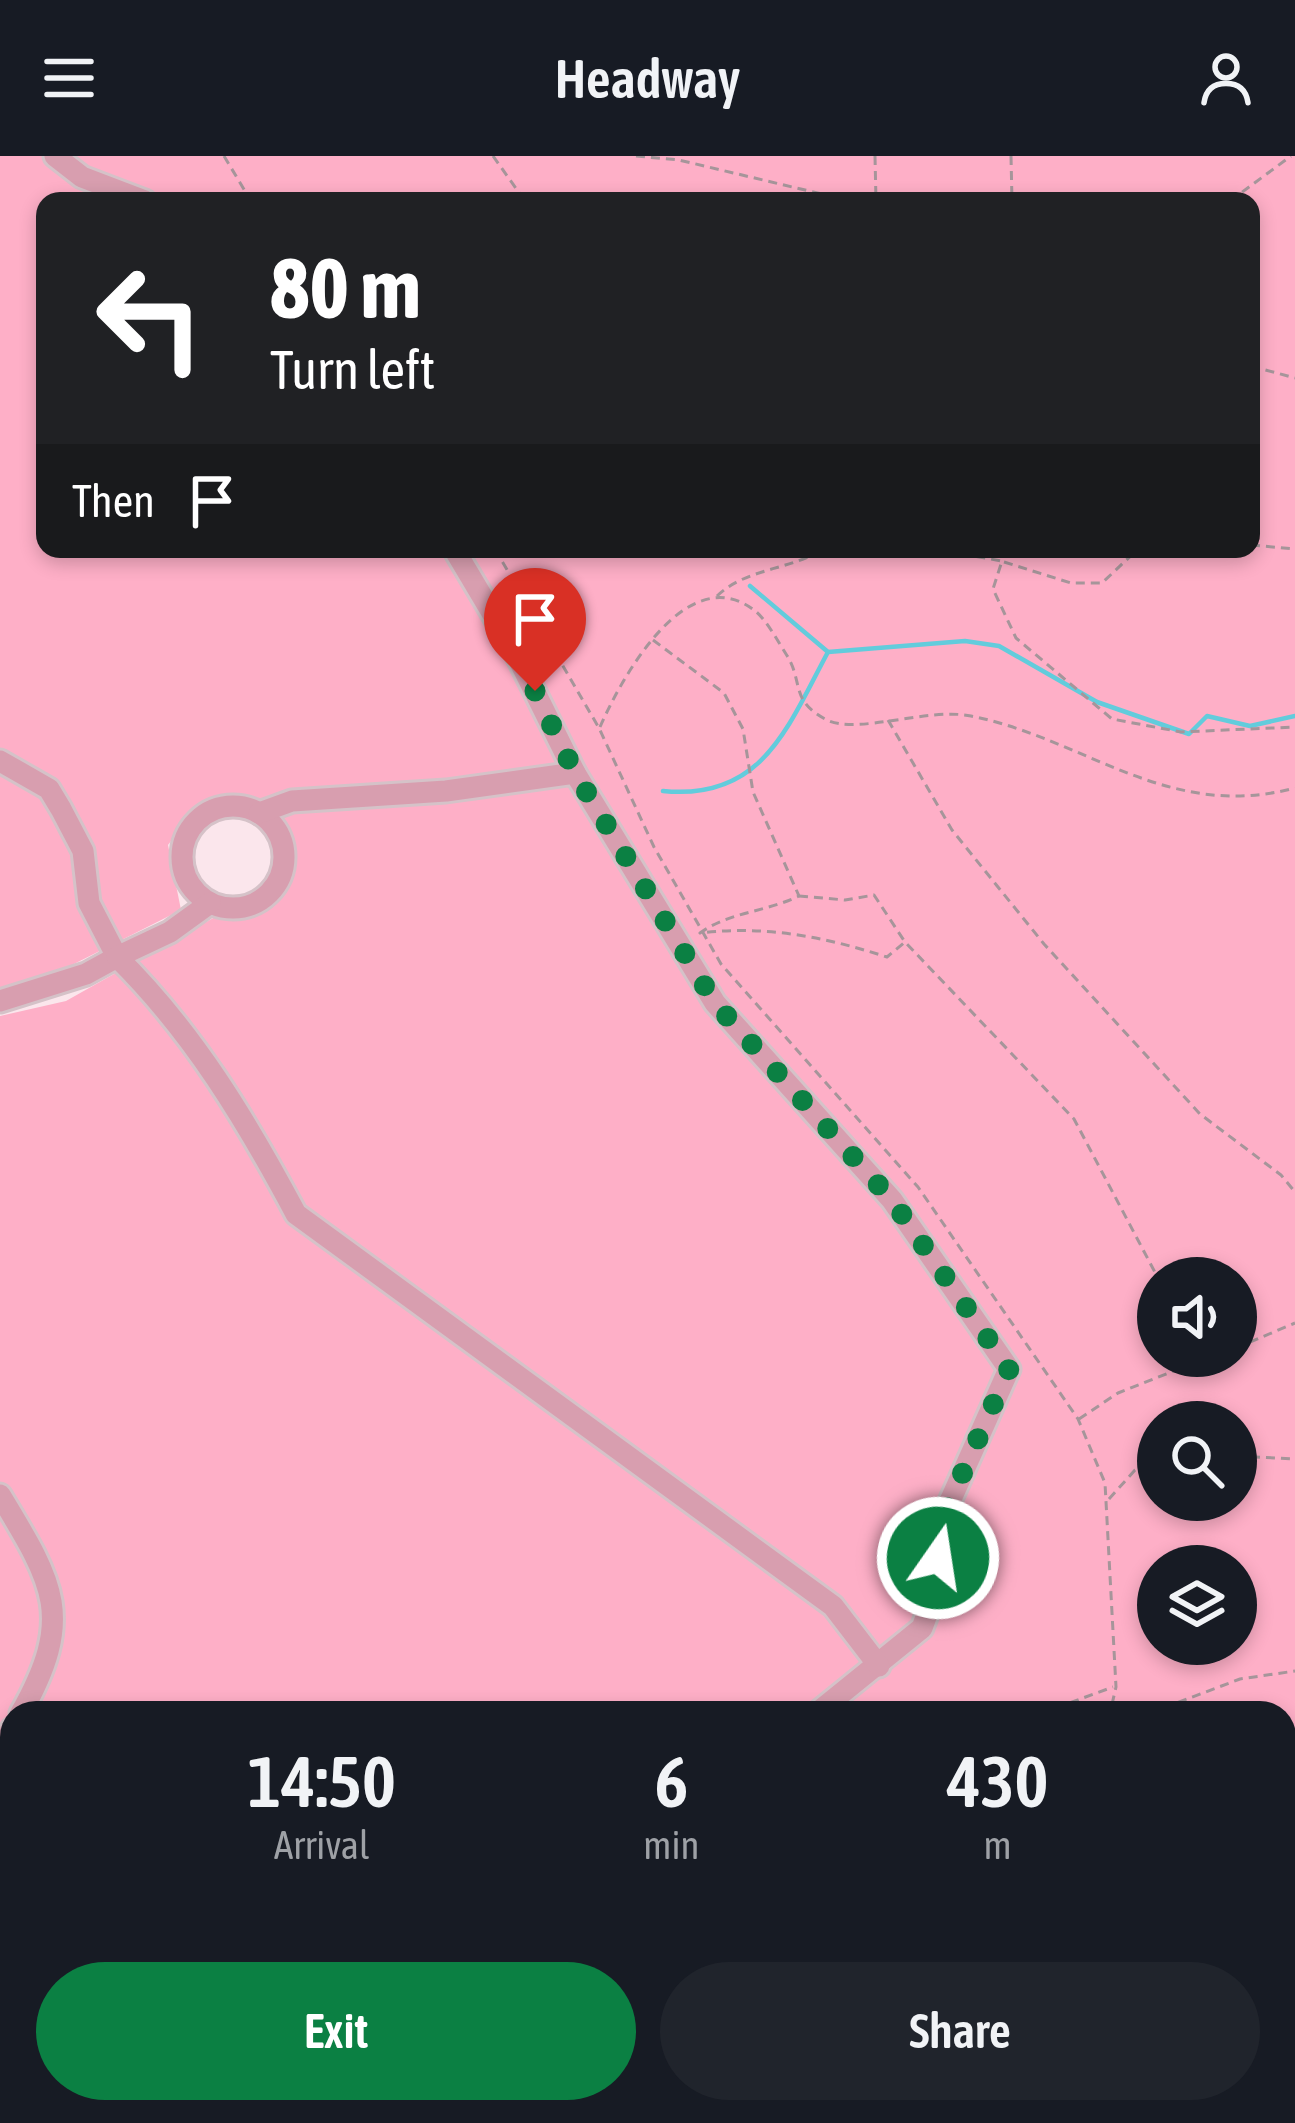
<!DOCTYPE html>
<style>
body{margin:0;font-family:"Asap Condensed",sans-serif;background:#20242c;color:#f1f3f6;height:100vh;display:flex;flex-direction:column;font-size:45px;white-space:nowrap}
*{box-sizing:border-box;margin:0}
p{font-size:39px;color:#9ea1a6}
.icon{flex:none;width:66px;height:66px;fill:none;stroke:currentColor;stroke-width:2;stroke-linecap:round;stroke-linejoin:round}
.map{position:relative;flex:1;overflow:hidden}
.sheet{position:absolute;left:0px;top:1545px;width:1296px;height:423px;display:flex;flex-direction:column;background:#171b24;border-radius:36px 36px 0 0;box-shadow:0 6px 18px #0003}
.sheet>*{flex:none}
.guide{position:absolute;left:36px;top:36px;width:1224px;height:366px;border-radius:24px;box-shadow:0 6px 18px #0003;background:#202124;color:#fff;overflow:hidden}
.tools{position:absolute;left:1137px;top:1101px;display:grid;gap:24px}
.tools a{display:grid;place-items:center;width:120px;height:120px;border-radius:50%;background:#171b24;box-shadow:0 6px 18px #0003;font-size:60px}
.pin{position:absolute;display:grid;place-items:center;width:102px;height:102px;color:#fff;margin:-123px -51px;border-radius:50% 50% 50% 0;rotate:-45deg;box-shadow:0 0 12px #0007}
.pin .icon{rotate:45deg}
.me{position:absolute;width:132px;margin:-66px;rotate:13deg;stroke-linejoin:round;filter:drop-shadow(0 0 9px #0008)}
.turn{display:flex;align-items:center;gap:42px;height:252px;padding:0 36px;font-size:54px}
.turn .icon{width:156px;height:156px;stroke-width:2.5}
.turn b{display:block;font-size:84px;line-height:102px}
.then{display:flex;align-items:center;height:114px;padding:0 36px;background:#0003;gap:24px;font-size:45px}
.eta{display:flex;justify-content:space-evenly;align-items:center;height:204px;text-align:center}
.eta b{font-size:72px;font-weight:600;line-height:84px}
.cta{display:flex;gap:24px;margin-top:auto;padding:24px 36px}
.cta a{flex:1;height:138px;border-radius:72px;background:#0b8043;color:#fff;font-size:48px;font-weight:600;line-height:138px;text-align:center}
.cta a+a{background:#20242c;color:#f1f3f6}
header{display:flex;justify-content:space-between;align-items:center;height:156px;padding:0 36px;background:#171b24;font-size:54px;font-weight:600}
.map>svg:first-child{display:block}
.green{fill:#feafc7;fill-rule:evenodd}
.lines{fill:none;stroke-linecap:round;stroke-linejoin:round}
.stream{stroke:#62ccdc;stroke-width:4.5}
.minor-casing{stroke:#d5c2c8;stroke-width:27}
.path{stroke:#a6959a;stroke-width:3;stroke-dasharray:9 6;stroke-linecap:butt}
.minor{stroke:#d89eaf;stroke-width:21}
.route{stroke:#0b8043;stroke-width:21;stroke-dasharray:0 37.8}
</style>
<header><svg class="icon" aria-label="menu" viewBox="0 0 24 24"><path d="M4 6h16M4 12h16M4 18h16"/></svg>Headway<svg class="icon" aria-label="person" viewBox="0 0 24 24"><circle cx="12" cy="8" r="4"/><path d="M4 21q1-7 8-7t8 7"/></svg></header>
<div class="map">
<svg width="1295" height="1967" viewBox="0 0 1295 1967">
<rect width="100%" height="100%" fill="#fbe6ec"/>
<path class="green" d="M 0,0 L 1295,0 L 1295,1967 L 540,1967 L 553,1956 L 1284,1956 L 1284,1557 L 12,1557 L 12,1765 L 0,1759 L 0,860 L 66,845 L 215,761 L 273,748 L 296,708 C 281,665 252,616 199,651 C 187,659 177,678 168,689 L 181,754 L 62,814 L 0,837 ZM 45,45 L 1251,45 L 1251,393 L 45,393 ZM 1158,1122 L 1236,1122 L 1236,1200 L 1158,1200 ZM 1158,1266 L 1236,1266 L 1236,1344 L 1158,1344 ZM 1158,1410 L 1236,1410 L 1236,1488 L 1158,1488 Z"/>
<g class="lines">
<g class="stream">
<path d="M 750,430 L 828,496 L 965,485 L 999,490 L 1097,546 L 1189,578 L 1207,560 L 1250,570 L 1295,560"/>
<path d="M 663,635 C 763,645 788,570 828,496"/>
<path d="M 1284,1653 L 1295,1652"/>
</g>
<g class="minor-casing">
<g id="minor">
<path d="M 55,0 L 82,21 L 145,45"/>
<path d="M 454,393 L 514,494 L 575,617"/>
<path d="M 0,605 L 49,633 L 61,653 L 83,695 L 89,747 L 117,801 L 86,818 L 0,845"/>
<circle cx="233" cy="701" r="51"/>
<path d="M 259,657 L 292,645 L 446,635 L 575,617 L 715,847 L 892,1044 L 1009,1213 L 943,1361 L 933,1442 L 922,1472 L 817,1557"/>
<path d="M 210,747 L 170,776 L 117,801 C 193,876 246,964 296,1058 L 833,1450 L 879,1510"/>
<path d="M 0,1339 C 54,1428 75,1461 21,1557"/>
<path d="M 0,1594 L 12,1573"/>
<path d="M 0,1745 L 12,1751"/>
<path d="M 0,1899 L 12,1846"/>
<path d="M 0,1920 L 12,1921"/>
<path d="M 62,1956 L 64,1967"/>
<path d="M 176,1956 L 221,1967"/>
<path d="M 346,1956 L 362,1967"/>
</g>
</g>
<g class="path">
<path d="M 224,0 L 251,45"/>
<path d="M 493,0 L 525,45"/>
<path d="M 636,0 L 679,4 L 851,45"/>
<path d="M 875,0 L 876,45"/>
<path d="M 1011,0 L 1012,45"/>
<path d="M 1230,45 L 1291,0"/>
<path d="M 1251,210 L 1295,222"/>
<path d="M 1251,389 L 1295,393"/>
<path d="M 495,393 L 599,572 L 654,691 L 721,808 L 918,1031 L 1078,1263 L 1105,1327 L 1116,1531 L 1110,1557"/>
<path d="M 932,393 L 1002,405 L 993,433 L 1016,482 L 1112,563 L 1181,576 L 1295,571"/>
<path d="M 1004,406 L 1071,427 L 1102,427 L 1138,393"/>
<path d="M 717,440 C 746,412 791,414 823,393"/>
<path d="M 653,484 L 724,537 L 743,573 L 753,636 L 799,740 C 766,756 729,756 700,777 C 766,769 825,781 887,801 L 905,786"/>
<path d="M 888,564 L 952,674 L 1044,788 L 1200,958 L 1281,1019 L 1295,1036"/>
<path d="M 600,571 C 621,523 686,403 754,454 C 766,463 777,484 786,498 C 804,525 789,545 827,564 C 858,579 928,551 971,560 C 1086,583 1168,666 1295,632"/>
<path d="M 799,740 L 845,744 L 874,739 L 905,786 L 1074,963 L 1158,1122"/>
<path d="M 1236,1192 L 1295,1167"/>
<path d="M 1079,1263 L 1118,1237 L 1212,1200"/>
<path d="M 1236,1300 L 1295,1303"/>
<path d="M 1109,1343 L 1135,1314 L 1158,1303"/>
<path d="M 1042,1557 L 1113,1531"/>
<path d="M 1150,1557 L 1240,1523 L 1295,1515"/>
<path d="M 1284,1633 L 1295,1633"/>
<path d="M 1283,1956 L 1291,1967"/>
<path d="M 510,1967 L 519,1956"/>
<path d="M 759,1967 L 774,1956"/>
</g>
<use href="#minor" class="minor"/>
</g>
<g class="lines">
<path class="route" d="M 535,535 L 575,617 L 715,847 L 892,1044 L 1009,1213 L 943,1361 L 938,1402"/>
</g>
</svg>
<div class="tools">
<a><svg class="icon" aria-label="sound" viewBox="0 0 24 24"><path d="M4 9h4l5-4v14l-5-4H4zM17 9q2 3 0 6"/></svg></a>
<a><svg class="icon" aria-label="search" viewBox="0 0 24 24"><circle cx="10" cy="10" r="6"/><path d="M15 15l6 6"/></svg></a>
<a><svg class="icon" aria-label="layers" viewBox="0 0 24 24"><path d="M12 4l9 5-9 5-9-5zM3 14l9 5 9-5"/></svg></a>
</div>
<div class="pin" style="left:535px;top:535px;background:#d93025"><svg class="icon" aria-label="arrive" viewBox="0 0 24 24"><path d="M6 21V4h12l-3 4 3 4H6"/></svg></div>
<svg class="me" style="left:938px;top:1402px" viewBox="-20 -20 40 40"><circle r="17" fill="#0b8043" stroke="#fff" stroke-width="3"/><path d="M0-11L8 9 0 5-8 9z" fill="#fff"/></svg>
<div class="guide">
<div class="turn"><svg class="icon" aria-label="left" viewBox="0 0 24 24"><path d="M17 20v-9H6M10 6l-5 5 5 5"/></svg><div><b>80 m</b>Turn left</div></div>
<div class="then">Then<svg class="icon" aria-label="arrive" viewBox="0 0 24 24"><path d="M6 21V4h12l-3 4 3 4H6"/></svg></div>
</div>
<section class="sheet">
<div class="eta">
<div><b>14:50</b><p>Arrival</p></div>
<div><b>6</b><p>min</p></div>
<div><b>430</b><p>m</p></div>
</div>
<div class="cta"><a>Exit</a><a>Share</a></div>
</section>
</div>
